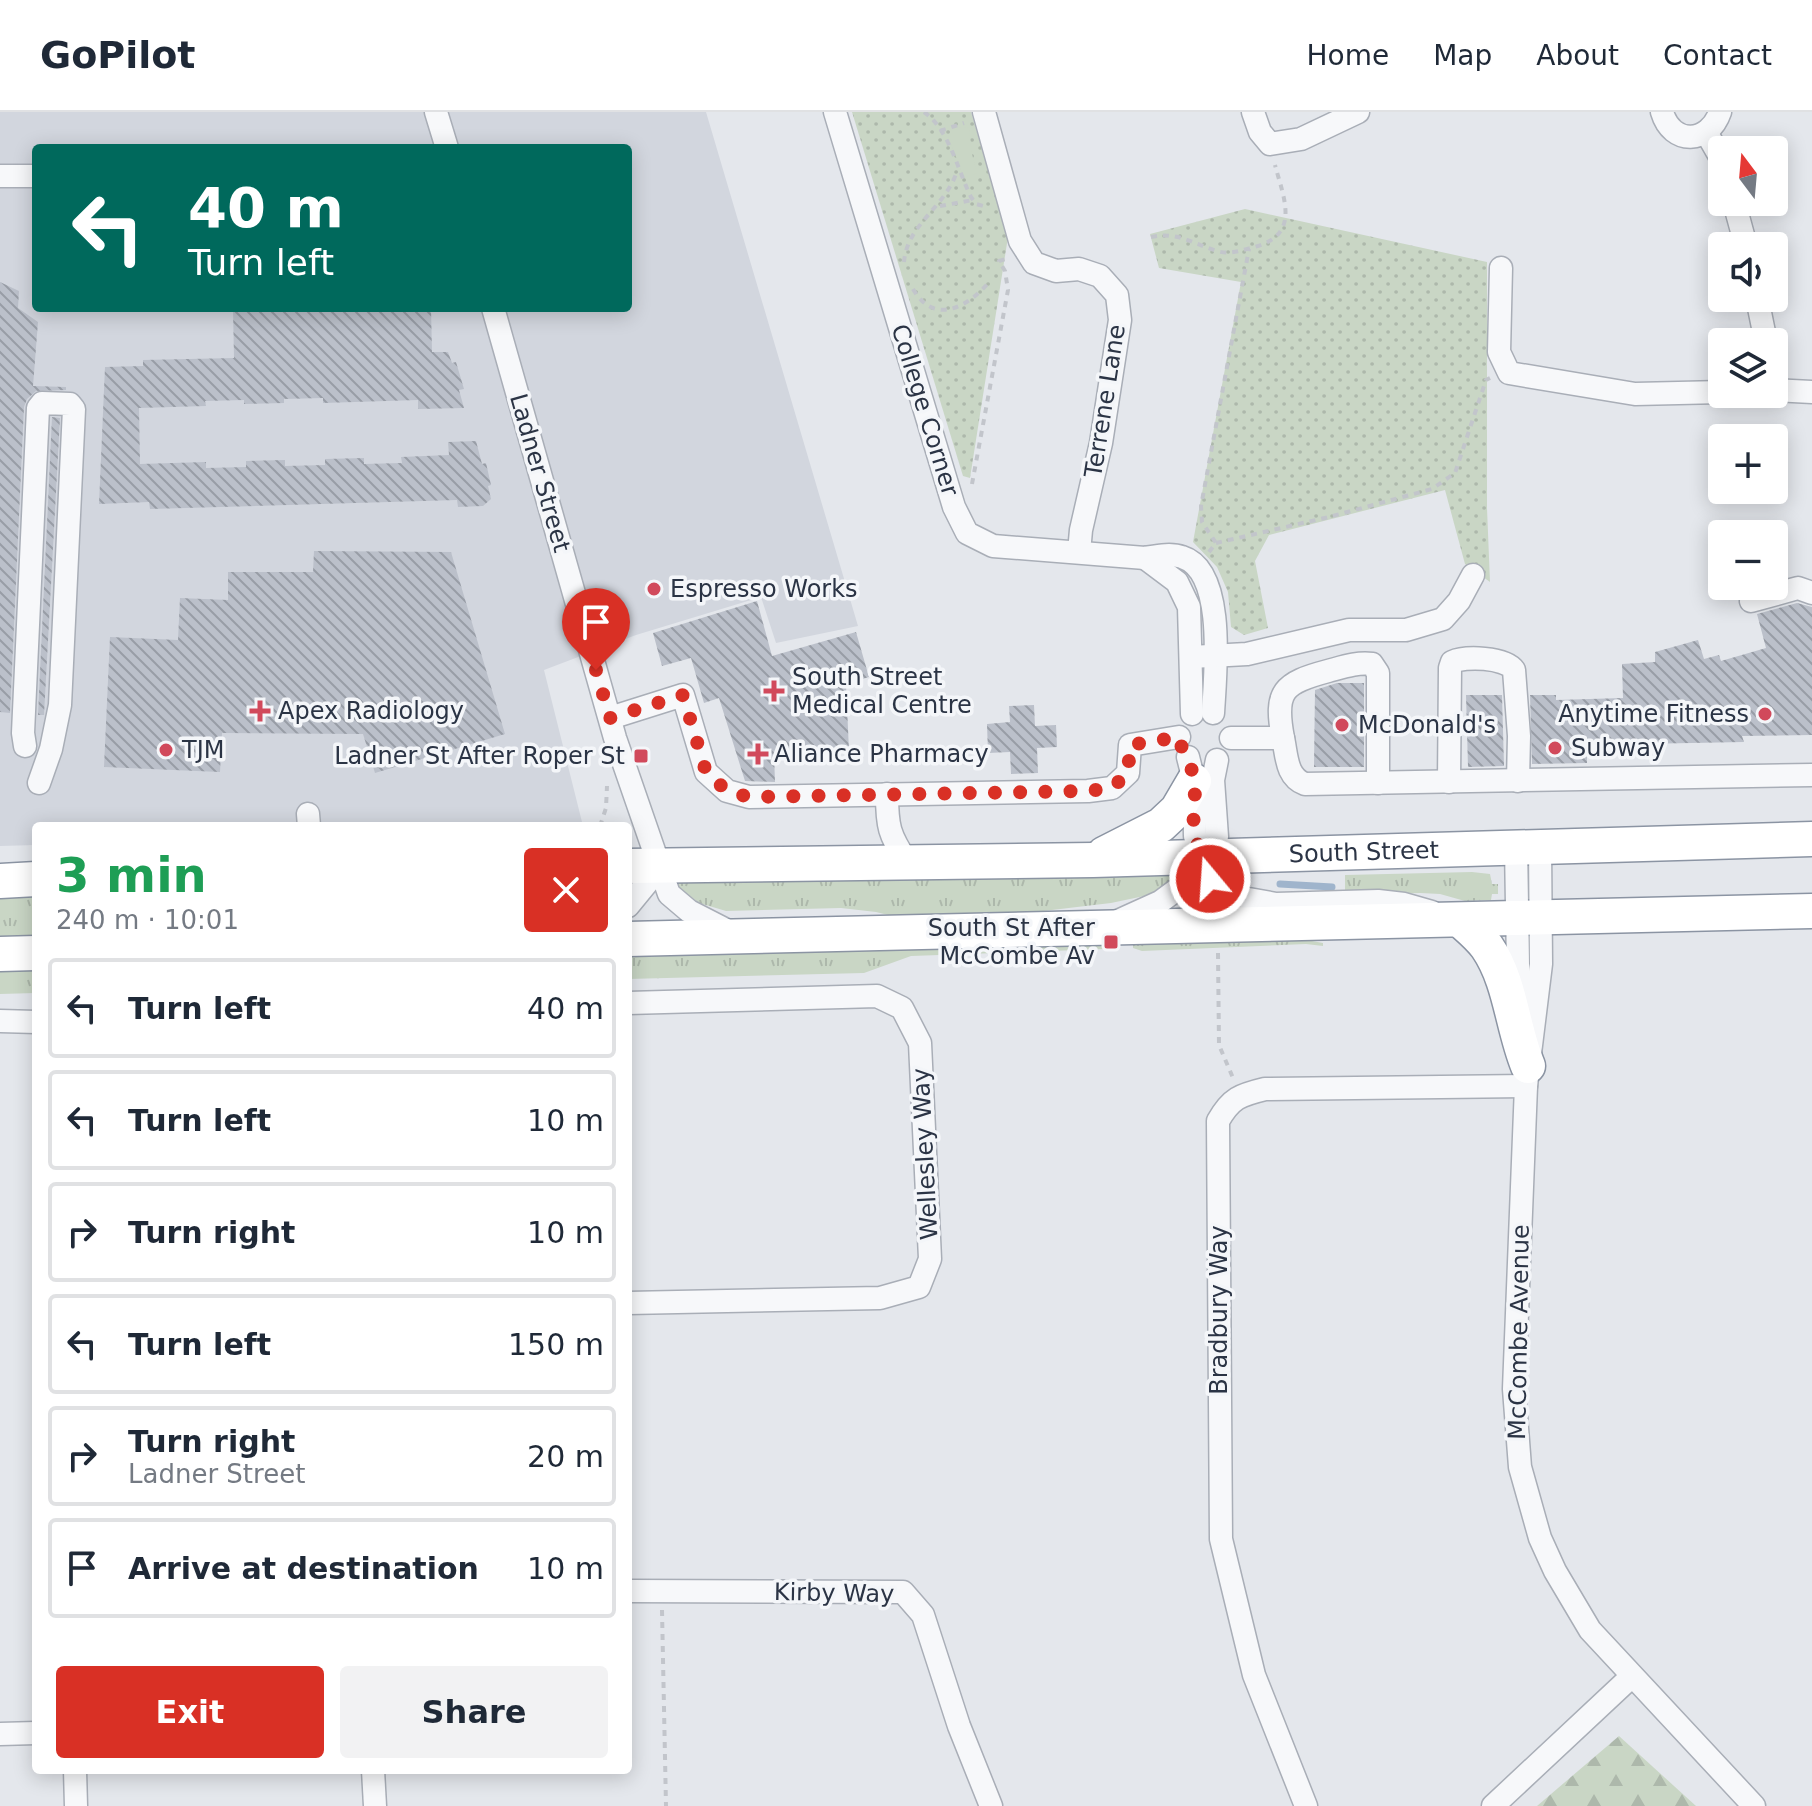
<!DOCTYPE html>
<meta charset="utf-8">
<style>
body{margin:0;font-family:"DejaVu Sans",sans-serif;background:#f2f2f3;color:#1f2937;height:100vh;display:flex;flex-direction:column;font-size:30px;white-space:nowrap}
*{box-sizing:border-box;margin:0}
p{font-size:26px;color:#747a83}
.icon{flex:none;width:44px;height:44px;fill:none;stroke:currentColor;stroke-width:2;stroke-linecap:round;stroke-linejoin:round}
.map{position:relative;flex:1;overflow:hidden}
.sheet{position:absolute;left:32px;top:710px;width:600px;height:952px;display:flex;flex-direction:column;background:#fff;border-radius:8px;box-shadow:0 4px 20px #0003}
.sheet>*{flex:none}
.banner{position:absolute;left:32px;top:32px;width:600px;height:168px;border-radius:8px;box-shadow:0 4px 20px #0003;background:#00695c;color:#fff;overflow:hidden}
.needle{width:52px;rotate:344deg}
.controls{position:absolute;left:1708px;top:24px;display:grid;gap:16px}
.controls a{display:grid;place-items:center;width:80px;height:80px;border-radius:8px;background:#fff;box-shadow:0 4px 20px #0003;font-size:40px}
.pin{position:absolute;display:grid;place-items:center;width:68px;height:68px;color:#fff;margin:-82px -34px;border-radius:50% 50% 50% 0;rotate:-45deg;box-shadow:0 0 8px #0007}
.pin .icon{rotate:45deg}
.me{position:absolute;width:88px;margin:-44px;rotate:342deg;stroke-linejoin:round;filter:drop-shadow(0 0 6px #0008)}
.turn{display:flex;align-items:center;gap:28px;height:168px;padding:0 24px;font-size:36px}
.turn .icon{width:104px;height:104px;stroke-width:2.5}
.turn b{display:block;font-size:56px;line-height:68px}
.round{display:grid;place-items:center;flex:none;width:84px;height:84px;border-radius:8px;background:#f2f2f3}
.summary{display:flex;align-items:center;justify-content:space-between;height:136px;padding:0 24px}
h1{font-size:48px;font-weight:700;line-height:60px;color:#1e9e55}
.primary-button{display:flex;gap:16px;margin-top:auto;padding:16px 24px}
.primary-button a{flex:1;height:92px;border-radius:8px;background:#d93025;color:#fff;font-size:32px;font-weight:700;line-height:92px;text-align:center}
.primary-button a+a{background:#f2f2f3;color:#1f2937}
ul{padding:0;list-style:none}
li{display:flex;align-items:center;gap:24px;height:100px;margin:0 16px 12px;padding:0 8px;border:4px solid #e0e1e3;border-radius:8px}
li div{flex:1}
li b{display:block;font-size:30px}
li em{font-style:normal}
header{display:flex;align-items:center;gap:48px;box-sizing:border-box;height:112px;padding:0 40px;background:#fff;border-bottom:2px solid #e0e1e3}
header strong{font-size:38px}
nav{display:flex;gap:44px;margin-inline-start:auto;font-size:28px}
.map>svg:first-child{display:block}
.built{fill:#d2d6de;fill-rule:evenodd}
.grass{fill:url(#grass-tufts)}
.forest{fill:url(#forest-firs)}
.park{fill:url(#park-dots)}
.pitch{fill:#c9d6c5}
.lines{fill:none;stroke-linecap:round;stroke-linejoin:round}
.stream{stroke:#9fb4cc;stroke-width:7}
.building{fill:url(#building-back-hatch)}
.minor-casing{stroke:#a9aeb7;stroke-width:25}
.highway-casing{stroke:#8b94a3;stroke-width:37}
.path{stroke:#c2c5cb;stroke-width:4;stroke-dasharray:6 6;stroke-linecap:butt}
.minor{stroke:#f7f8fa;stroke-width:22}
.highway{stroke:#fff;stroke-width:34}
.route{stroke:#d93025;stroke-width:14;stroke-dasharray:0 25.2}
.poi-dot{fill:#d1495b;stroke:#f4f6f9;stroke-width:3}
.labels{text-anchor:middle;stroke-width:7;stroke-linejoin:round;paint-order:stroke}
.street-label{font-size:24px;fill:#2b3445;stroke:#f4f6f9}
.poi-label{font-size:24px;fill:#2b3445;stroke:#f4f6f9;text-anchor:start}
</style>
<header>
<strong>GoPilot</strong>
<nav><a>Home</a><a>Map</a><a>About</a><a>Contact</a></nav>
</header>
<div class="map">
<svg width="1812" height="1694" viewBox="0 0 1812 1694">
<defs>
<pattern id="grass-tufts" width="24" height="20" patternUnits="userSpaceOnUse" patternTransform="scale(2)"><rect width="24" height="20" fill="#c9d6c5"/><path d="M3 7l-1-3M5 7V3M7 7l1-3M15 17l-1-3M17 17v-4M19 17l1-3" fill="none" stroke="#adb8ab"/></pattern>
<pattern id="forest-firs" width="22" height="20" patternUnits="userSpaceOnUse" patternTransform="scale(2)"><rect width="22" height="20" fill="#c9d6c5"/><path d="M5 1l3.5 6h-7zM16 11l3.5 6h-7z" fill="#adb8ab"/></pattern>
<pattern id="park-dots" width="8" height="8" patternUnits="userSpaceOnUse" patternTransform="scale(2)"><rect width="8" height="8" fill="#c9d6c5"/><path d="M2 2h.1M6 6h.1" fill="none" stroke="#adb8ab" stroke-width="1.8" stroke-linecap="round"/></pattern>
<pattern id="building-back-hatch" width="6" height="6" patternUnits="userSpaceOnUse" patternTransform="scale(2)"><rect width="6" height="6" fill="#bbc0ca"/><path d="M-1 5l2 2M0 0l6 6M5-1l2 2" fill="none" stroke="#989da6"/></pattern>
</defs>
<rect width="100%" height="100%" fill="#e4e7ec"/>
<path class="built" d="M 0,0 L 706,0 L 858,514 L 776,531 L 761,485 L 636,523 L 544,558 L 583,714 L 36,714 L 36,733 L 0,734 ZM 36,36 L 628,36 L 628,196 L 36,196 Z"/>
<g class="grass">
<path d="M 1176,757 L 1181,769 L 1149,783 L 1111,791 L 1018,802 L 908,808 L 876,800 L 841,796 L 726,799 L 699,791 L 676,773 L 681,769 Z"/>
<path d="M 1472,760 L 1490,762 L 1492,772 L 1498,772 L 1498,782 L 1492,782 L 1491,788 L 1465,789 L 1440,782 L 1420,781 L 1345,783 L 1345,763 Z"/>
<path d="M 36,783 L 36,828 L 0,828 L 0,784 Z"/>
<path d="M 1290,825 L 1323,831 L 1323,834 L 1306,832 L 1142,839 L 1133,836 L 1133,827 Z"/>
<path d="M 1105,830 L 1105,837 L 911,844 L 864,861 L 628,867 L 628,840 Z"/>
<path d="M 36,855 L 36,881 L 0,882 L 0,856 Z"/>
</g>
<path class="forest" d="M 1619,1624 L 1696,1694 L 1537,1694 Z"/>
<g class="park">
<path d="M 852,0 L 971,0 L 1008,125 L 970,366 L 963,364 Z"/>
<path d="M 1245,97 L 1487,150 L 1487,396 L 1490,470 L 1465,452 L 1445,378 L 1269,423 L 1255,449 L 1268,516 L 1244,523 L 1231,515 L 1228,480 L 1217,455 L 1193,430 L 1241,170 L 1159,156 L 1150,122 Z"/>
</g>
<path class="pitch" d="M 965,15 L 969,16 L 972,42 L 977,61 L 964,66 L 948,24 L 955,16 Z"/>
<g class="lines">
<path class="stream" d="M 1280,772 L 1332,775"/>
</g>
<g class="building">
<path d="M 0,170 L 19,179 L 18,196 L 38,210 L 33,274 L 66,275 L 66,278 L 36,279 L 27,287 L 24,295 L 10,601 L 0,600 Z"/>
<path d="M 233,196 L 431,196 L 432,240 L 448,240 L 452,251 L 456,250 L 464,277 L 459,278 L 464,296 L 418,297 L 418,288 L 323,291 L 323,286 L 284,287 L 284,291 L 244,292 L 244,288 L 205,289 L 206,294 L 139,296 L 140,352 L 206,350 L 206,356 L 246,355 L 246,349 L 285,348 L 285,354 L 325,353 L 325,347 L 364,346 L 364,352 L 402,351 L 401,345 L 449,343 L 448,330 L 476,329 L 482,352 L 486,351 L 491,373 L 488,374 L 491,387 L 483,394 L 458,395 L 457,388 L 150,397 L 149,390 L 99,392 L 105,255 L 143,254 L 143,248 L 234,246 Z"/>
<path d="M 52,305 L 60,306 L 44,603 L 38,603 Z"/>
<path d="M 314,439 L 451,440 L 505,622 L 375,661 L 363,622 L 222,621 L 220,660 L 104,655 L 110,525 L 178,528 L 180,486 L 228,488 L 228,460 L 313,460 Z"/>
<path d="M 757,489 L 772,544 L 856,520 L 869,565 L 846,572 L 849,639 L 774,642 L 775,670 L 745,669 L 719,586 L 704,591 L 691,546 L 662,554 L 653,521 Z"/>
<path d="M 1797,491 L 1812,495 L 1812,623 L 1742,624 L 1744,630 L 1587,633 L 1587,651 L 1532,652 L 1530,583 L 1556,583 L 1556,588 L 1623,586 L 1622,552 L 1655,550 L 1655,540 L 1698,528 L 1704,547 L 1719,543 L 1721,549 L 1766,536 L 1757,502 Z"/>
<path d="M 1337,571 L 1364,571 L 1364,655 L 1314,655 L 1315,578 Z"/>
<path d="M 1466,583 L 1502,583 L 1504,654 L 1468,655 Z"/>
<path d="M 1034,593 L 1035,614 L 1056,613 L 1057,635 L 1037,636 L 1038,661 L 1011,662 L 1010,640 L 988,641 L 987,612 L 1010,610 L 1009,594 Z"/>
</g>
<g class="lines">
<g class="minor-casing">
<g id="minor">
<path d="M 436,0 L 447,36"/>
<path d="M 835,0 L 954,395 L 967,421 L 993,434 L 1145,446 C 1157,444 1171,441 1182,445 C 1227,459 1215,564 1213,601"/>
<path d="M 984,0 L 1020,129 L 1034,151 L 1056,159 L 1079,157 L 1100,164 L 1117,183 L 1120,208 L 1101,331 L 1081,418 L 1079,440"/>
<path d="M 1253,0 L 1260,20 L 1270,32 L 1301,27 L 1358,0"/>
<path d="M 1662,0 C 1672,34 1709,32 1720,0"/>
<path d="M 1706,20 L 1722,48"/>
<path d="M 0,64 L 36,64"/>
<path d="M 1734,90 L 1746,134"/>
<path d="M 1501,156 L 1499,240 L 1509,261 L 1635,282 L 1722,280"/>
<path d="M 1757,186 L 1766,230"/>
<path d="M 493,196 L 615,626 L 669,782 L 689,799 L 732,821"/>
<path d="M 1774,278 L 1812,280"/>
<path d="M 1145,446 L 1177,470 L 1189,495 L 1192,602"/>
<path d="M 1751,489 L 1798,476 L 1812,481"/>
<path d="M 1191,545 L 1247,542 L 1349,518 L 1406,518 L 1443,507 L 1459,489 L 1473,463"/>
<path d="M 610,606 L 683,583 L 706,660 L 727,679 L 749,685 L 1088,679 L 1112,676 L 1128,661 L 1130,633 L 1179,625"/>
<path d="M 1231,626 L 1283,626 C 1287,644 1286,665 1305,672 L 1812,663"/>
<path d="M 1283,626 C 1274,579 1283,571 1328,559 C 1343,555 1357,550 1372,552 L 1378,561 L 1378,671"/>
<path d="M 25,634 L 23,621 L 38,296 L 42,291 L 70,292 L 74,297 L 60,593 L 51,637 L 39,671"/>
<path d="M 1188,645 L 1194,669 L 1195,724 L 1204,743 L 1210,767 L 1219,778 L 1243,786 L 1276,792 L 1378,789 L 1404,792 L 1432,800"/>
<path d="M 1449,670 L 1450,556 L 1452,550 C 1465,544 1505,545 1514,558 L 1519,624 L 1518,669"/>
<path d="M 887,682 C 887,714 889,723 907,750"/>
<path d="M 308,702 L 309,714"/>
<path d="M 1516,734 L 1518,853 L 1522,893"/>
<path d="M 1540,734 L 1541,852 L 1526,974 L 1514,1277 L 1520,1355 L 1540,1426 L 1555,1459 L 1590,1518 L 1754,1694"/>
<path d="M 628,794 L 660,755"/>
<path d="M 1118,809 L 1160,790 L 1183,773 L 1217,725 L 1213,668 L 1217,648"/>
<path d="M 628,891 L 877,884 L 902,896 L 920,931 L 930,1147 L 919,1175 L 880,1186 L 628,1191"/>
<path d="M 0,909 L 36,910"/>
<path d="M 628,1479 L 903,1480 L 923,1503 L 959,1614 L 991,1694"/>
<path d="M 0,1622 L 36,1621"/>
<path d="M 75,1658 L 76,1694"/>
<path d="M 373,1658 L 375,1694"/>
<path d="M 1306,1694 L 1254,1563 L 1221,1427 L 1218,1009 C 1231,986 1240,983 1265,977 L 1526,974"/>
<path d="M 1493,1694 L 1631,1565"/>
</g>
</g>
<g class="highway-casing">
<g id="highway">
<path d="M 1104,742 L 1161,713 L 1177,698 L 1194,669"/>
<path id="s1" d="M 628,754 L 1093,748 L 1812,727"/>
<path d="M 0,769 L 36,767"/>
<path d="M 1460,808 C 1469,816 1480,825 1487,835 C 1511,870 1512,915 1528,954"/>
<path d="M 628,827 L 1812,799"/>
<path d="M 0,842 L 36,841"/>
</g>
</g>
<g class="path">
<path d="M 924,0 C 949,17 958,59 971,85 L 976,92 L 987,95"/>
<path d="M 940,19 L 964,11"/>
<path d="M 940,94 L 973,88"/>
<path d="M 1151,125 C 1177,119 1194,132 1217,139 C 1229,143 1243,138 1254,135 C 1301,123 1284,87 1275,53"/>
<path d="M 904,150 C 907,112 946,95 957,59"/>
<path d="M 913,177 C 935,215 969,194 990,169"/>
<path d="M 972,372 L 1008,178 L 1005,159 L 999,149 L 1006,147"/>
<path d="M 1216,431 L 1329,405 L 1432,377 L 1455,361 L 1486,268 L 1490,266"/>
<path d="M 1209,440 L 1216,431 L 1202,410 L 1201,394 L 1249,137"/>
<path d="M 600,714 L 606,696 L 607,674"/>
<path d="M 1218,841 L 1219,933 L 1233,966"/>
<path d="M 662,1498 L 666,1694"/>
</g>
<use href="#minor" class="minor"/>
<use href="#highway" class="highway"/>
</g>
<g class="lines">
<path class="route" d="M 596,558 L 610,606 L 683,583 L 706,660 L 727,679 L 749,685 L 1088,679 L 1112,676 L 1128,661 L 1130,633 L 1179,625 C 1181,639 1191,651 1194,666 C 1197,685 1191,706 1195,724 C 1199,739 1207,752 1210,767"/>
</g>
<g class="poi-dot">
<circle cx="654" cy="477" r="8"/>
<path d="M770 567h8v8h8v8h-8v8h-8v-8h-8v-8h8z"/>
<path d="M256 587h8v8h8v8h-8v8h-8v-8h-8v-8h8z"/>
<circle cx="1765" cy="602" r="8"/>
<circle cx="1342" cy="613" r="8"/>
<circle cx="1555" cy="636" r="8"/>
<circle cx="166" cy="638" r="8"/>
<path d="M754 630h8v8h8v8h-8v8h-8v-8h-8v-8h8z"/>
<rect x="633" y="636" width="16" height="16" rx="4"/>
<rect x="1103" y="822" width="16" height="16" rx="4"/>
</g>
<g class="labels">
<g class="street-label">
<text transform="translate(1105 289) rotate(-81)" y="8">Terrene Lane</text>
<text transform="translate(925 298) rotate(73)" y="8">College Corner</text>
<text transform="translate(540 361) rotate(74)" y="8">Ladner Street</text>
<text dy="8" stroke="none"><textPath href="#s1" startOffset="736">South Street</textPath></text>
<text transform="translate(925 1042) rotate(-93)" y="8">Wellesley Way</text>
<text transform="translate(1219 1198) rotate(-90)" y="8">Bradbury Way</text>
<text transform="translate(1519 1220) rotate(-89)" y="8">McCombe Avenue</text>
<text transform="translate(834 1481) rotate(1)" y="8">Kirby Way</text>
</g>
<g class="poi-label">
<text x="670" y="485">Espresso Works</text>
<text x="792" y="573">South Street<tspan x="792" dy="28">Medical Centre</tspan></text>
<text x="278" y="607">Apex Radiology</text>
<text x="1749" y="610" text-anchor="end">Anytime Fitness</text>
<text x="1358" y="621">McDonald's</text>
<text x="1571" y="644">Subway</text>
<text x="182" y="646">TJM</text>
<text x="774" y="650">Aliance Pharmacy</text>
<text x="625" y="652" text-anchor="end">Ladner St After Roper St</text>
<text x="1095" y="824" text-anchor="end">South St After<tspan x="1095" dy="28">McCombe Av</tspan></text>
</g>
</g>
</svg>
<div class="controls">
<a><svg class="needle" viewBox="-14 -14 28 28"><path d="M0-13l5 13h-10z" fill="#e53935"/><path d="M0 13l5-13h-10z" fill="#747a83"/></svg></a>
<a><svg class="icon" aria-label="sound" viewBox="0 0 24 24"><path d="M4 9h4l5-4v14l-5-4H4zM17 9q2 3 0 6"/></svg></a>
<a><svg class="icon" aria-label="layers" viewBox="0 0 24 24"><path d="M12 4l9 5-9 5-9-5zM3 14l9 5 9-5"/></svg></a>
<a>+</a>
<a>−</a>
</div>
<div class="pin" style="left:596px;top:558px;background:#d93025"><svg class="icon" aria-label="arrive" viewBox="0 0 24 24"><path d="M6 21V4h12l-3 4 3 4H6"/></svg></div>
<svg class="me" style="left:1210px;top:767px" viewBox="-20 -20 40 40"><circle r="17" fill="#d93025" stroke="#fff" stroke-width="3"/><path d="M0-11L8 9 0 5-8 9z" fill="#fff"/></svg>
<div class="banner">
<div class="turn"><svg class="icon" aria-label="left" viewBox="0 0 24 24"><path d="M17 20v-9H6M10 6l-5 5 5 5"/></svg><div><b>40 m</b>Turn left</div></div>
</div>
<section class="sheet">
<div class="summary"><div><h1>3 min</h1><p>240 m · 10:01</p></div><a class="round" style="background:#d93025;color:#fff"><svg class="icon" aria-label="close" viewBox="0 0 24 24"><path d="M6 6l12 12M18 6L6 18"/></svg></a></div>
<ul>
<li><svg class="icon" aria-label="left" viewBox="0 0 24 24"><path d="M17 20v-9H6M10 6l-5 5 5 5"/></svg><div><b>Turn left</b></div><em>40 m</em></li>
<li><svg class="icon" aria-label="left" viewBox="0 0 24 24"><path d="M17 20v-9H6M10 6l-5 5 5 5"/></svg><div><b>Turn left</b></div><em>10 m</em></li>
<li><svg class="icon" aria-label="right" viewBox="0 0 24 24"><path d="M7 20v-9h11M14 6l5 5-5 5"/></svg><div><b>Turn right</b></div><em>10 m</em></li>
<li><svg class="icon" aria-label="left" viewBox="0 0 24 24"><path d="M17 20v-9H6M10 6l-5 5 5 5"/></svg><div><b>Turn left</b></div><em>150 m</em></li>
<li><svg class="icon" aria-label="right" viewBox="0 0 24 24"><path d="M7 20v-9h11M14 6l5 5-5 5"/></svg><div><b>Turn right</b><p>Ladner Street</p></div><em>20 m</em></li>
<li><svg class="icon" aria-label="arrive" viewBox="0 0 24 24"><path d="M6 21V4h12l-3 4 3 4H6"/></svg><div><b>Arrive at destination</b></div><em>10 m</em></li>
</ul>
<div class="primary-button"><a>Exit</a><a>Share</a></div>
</section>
</div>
